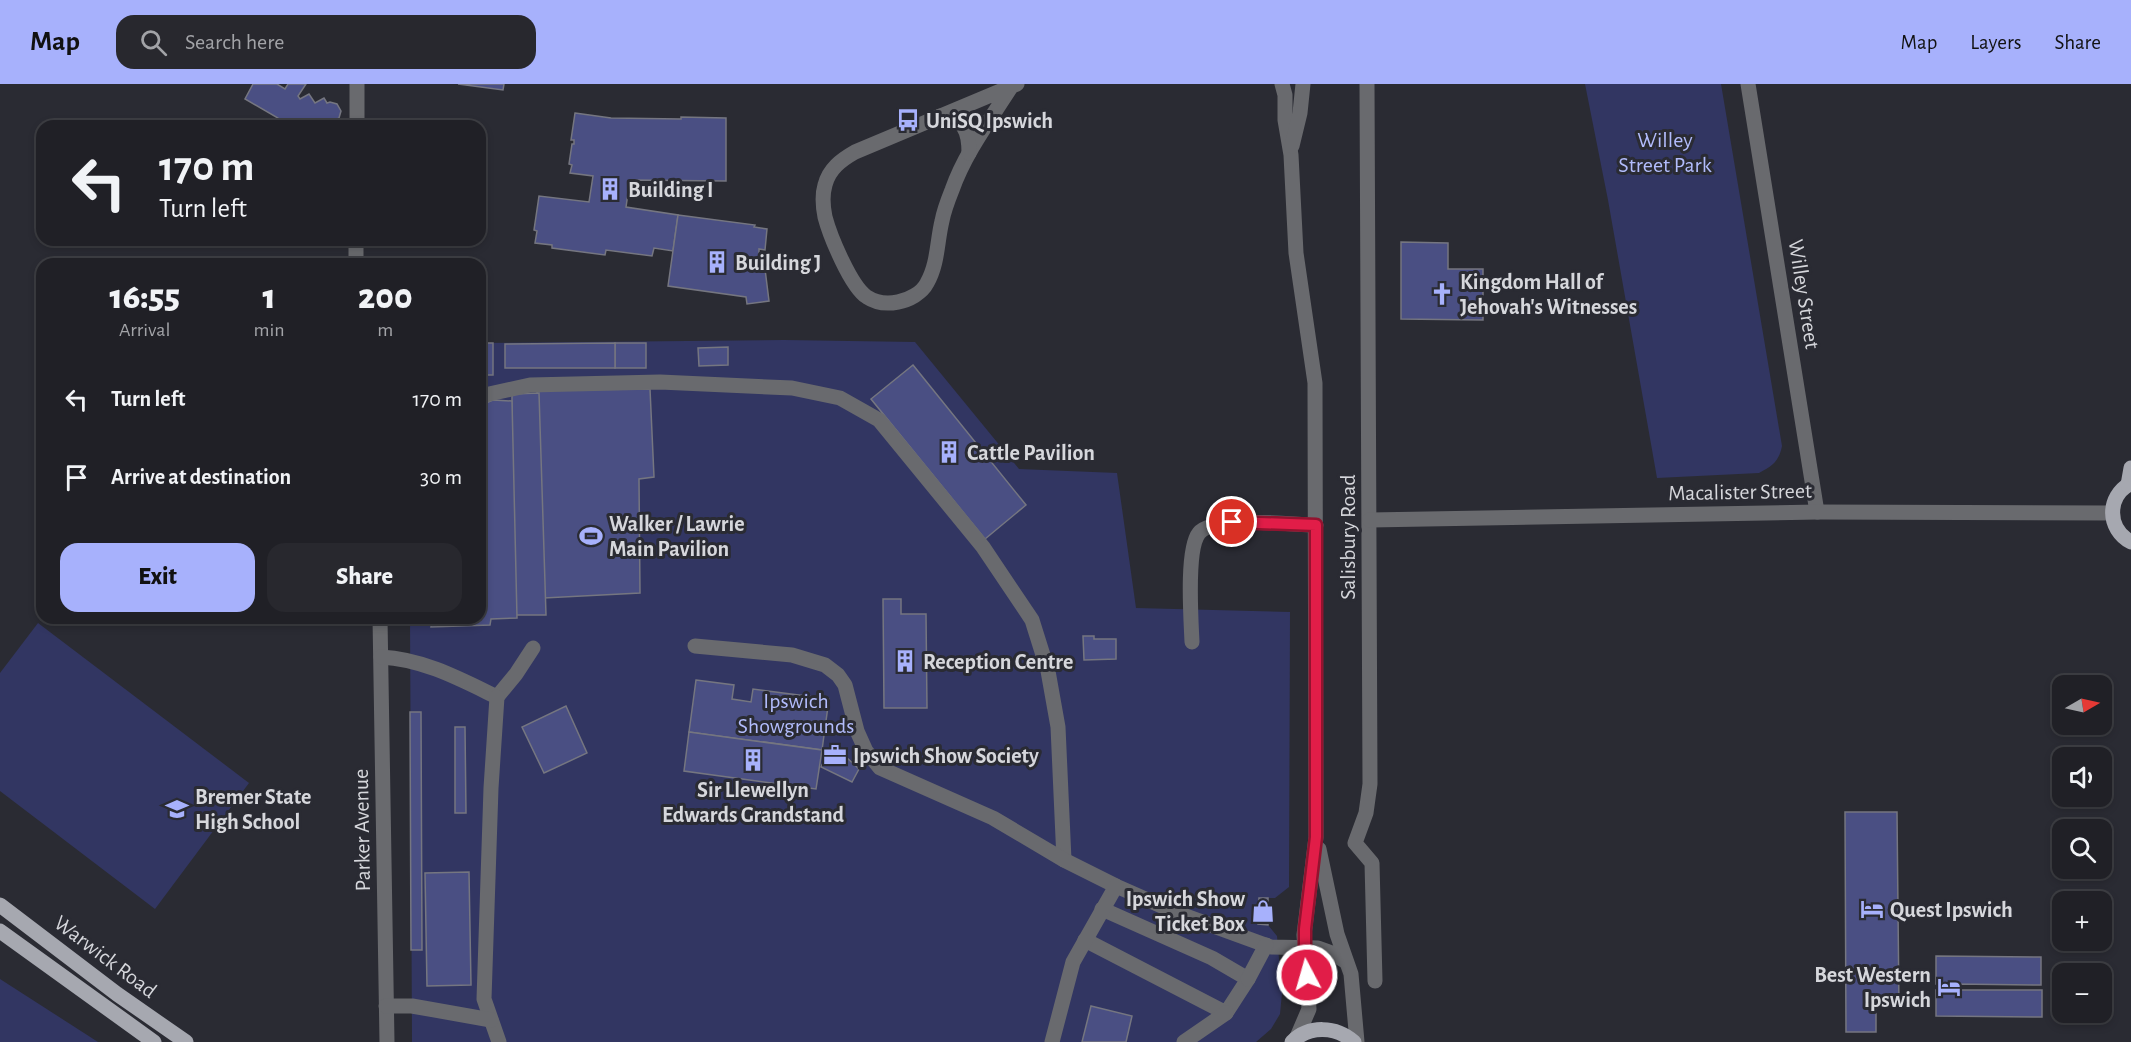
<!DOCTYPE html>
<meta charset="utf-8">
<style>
body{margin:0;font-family:"Alegreya Sans",sans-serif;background:#28282e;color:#f1f3f6;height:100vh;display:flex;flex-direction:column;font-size:22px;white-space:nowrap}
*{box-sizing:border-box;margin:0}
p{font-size:20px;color:#a2a3a7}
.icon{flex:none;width:33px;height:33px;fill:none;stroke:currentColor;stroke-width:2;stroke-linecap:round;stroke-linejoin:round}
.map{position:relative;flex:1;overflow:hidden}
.sheet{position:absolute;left:36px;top:174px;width:450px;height:366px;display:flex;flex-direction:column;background:#202026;border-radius:18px;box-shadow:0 3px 9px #0003,0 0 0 2px #3d3e43}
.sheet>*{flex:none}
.hud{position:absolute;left:36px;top:36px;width:450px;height:126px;border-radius:18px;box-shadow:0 3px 9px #0003,0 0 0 2px #3d3e43;background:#202026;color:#f1f3f6;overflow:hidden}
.needle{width:39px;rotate:81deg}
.buttons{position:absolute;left:2052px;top:591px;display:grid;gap:12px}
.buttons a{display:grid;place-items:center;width:60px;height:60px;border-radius:12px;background:#202026;box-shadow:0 3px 9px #0003,0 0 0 2px #3d3e43;font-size:30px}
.pin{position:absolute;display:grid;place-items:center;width:51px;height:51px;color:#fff;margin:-26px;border:3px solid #fff;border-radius:50%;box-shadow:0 2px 6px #0007}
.me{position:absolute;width:66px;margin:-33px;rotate:354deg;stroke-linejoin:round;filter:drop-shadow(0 0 4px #0008)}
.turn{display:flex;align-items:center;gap:21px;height:126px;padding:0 24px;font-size:27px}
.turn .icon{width:78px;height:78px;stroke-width:2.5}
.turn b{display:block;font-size:42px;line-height:51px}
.eta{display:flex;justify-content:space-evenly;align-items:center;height:102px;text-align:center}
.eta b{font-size:36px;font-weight:800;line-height:42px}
.cta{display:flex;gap:12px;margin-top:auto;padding:12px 24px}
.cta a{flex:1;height:69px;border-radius:18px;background:#a7b1fc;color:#111;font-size:24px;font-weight:800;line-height:69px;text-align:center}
.cta a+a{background:#28282e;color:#f1f3f6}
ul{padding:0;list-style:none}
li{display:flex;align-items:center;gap:18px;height:78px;padding:0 24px}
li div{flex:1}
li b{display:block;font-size:22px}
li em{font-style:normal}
header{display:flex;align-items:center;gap:36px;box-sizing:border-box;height:84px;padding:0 30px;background:#a7b1fc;color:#111}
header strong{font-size:28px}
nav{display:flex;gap:33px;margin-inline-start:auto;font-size:21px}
.search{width:420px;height:54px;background:#28282e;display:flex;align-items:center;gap:15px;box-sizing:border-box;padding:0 21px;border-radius:18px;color:#a2a3a7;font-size:22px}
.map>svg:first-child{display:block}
.green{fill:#323662}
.building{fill:#4a4f83;stroke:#757680;stroke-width:1.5}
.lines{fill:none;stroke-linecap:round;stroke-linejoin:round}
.minor{stroke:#696a6e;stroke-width:15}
.major{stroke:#a6a8b0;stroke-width:15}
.route-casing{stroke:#92132f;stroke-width:15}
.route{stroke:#e11d48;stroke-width:10}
.labels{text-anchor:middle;stroke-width:6;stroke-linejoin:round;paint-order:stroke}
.poi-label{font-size:22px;font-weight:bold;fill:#d6d7dc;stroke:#2a2b33;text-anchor:start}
.park-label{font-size:22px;fill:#b2bcfc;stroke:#2a2b33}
.street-label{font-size:22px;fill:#d6d7dc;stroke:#2a2b33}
</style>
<header>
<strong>Map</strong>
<div class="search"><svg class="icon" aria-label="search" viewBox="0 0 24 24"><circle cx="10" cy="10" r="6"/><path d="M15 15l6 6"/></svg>Search here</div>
<nav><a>Map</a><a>Layers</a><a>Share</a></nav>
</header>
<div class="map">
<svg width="2131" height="958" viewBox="0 0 2131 958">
<rect width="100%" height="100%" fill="#2a2b33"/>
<g class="green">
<path d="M 1585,0 L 1721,0 L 1782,362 C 1779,377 1773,382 1759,389 L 1657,394 L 1608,116 Z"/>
<path d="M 784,256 L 915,258 L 1019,385 L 1117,389 L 1136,524 L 1290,528 L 1289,803 L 1275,814 L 1268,814 L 1268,841 L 1277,852 L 1282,909 L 1280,930 L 1271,945 L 1256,958 L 412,958 L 410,534 L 480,534 L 480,259 Z"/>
<path d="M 38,539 L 249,699 L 155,825 L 0,707 L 0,589 Z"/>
<path d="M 0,895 L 98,958 L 0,958 Z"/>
</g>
<g class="building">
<path d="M 253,0 L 277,0 L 285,5 L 288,0 L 306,0 L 298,12 L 300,15 L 309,10 L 315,19 L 324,14 L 327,19 L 330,18 L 337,20 L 341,27 L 339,34 L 337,35 L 340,42 L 283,42 L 278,34 L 245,15 Z"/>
<path d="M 458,0 L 504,0 L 503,6 Z"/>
<path d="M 575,29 L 611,34 L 681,35 L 681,33 L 726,34 L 726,97 L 630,96 L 626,123 L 678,131 L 673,167 L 654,164 L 652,172 L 606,166 L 605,171 L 552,164 L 552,161 L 535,159 L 537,147 L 534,146 L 539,112 L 589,118 L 593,92 L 570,89 L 572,81 L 569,80 L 572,60 L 574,60 L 574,56 L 571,56 Z"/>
<path d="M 678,131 L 755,141 L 754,143 L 767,145 L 765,166 L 759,165 L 759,172 L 765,185 L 769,217 L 747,220 L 746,213 L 668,202 Z"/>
<path d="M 1401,158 L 1448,159 L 1448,185 L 1483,185 L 1483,236 L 1401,235 Z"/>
<rect x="480" y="259" width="13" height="32"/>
<rect x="615" y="259" width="31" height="25"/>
<path d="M 615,259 L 615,284 L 505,284 L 505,260 Z"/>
<path d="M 728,263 L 728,281 L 699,282 L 698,264 Z"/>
<path d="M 913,281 L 1026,421 L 985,455 L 871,315 Z"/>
<path d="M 650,305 L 654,393 L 639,395 L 640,509 L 544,514 L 537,306 Z"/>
<path d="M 539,309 L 546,531 L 512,531 L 512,310 Z"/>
<path d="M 493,316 L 512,317 L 517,534 L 491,535 L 490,541 L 431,543 L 432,534 L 480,534 L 481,321 Z"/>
<path d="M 883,515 L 901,515 L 901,530 L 926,530 L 927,624 L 884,624 Z"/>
<path d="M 1083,552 L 1094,552 L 1094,555 L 1116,555 L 1116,575 L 1084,576 Z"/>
<path d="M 696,596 L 734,601 L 732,615 L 751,618 L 753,605 L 829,615 L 822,666 L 689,648 Z"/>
<path d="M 566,622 L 587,669 L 544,689 L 522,643 Z"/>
<path d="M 410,628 L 421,628 L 422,866 L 411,866 Z"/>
<path d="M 455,643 L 465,643 L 466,729 L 455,729 Z"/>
<path d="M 689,648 L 822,666 L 816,705 L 684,687 Z"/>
<path d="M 832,660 L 859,685 L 852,698 L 821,683 Z"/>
<path d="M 1845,728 L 1897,728 L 1899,923 L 1876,923 L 1876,948 L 1846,948 Z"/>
<path d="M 469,788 L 471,901 L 427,902 L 425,789 Z"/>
<path d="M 1259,814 L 1268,814 L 1268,841 L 1258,840 Z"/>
<path d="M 1936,872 L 2041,873 L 2041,901 L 1955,900 L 1955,906 L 2042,906 L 2042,933 L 1936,932 L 1936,906 L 1944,905 L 1944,900 L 1936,900 Z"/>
<path d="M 1091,922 L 1132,932 L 1126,958 L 1082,958 Z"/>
</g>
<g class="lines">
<g class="minor">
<path d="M 1282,0 L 1285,11 L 1285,36 L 1291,71 L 1296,169 L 1315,299 L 1316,753 L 1304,851 L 1309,925 L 1297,953"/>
<path d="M 1367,0 L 1370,700 L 1366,729 L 1355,759 L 1372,779 L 1375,897"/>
<path d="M 1748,0 L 1817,428"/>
<path d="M 1011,3 C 990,36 965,69 952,106 C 948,116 944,126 942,137 C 937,157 938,180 927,199 C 922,209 909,216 898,218 C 888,220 876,219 867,213 C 851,203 830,152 825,133 C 823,123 822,111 825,101 C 829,85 841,76 855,68 L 1017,0"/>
<path d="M 940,32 C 964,34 969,47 969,69"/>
<path d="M 357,42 L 357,0"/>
<path d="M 1292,62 L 1300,29 L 1303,0"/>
<path d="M 356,180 L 356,156"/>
<path d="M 480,312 L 530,301 L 660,298 L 792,304 L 840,314 L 879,336 L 983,463 L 1032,536 L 1048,587 L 1058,643 L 1064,776"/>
<path d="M 1370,436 L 1817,428 L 2112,429"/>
<path d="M 380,534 L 387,958"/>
<path d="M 1192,558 C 1191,535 1186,465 1199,449 C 1213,431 1292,441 1316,441"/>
<path d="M 695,562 L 792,571 L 825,581 L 838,591 L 845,601 L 857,647 L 866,667 L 880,684 L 993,734 L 1064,776 L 1116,802 L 1175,828 L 1271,863 L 1318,864 L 1332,869 L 1345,877"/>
<path d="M 381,573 C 423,575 460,595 497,613 L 516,590 L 533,564"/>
<path d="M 497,613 L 491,704 L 484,915 L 499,958"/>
<path d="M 1319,765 L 1337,850 L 1351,890 L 1357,958"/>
<path d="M 1085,856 L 1226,929 L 1248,895 L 1212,874 L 1102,825"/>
<path d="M 1248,895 L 1266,861"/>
<path d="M 386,922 L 412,922 L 491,936"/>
<path d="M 1052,958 L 1073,878 L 1116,802"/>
<path d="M 1184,958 L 1226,929"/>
</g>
<g class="major">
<path d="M 2131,399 C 2106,413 2107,445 2131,458"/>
<path d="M 2128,401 L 2131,384"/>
<path d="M 0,821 L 117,910 L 186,958"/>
<path d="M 0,847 L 154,958"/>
<path d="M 1292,958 C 1309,941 1336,942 1354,958"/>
</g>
</g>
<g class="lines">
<g class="route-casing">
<path id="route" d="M 1232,438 L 1316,441 L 1316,753 L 1305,845 L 1305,869 L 1307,891"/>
</g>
<use href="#route" class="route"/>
</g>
<defs>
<g id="bus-bare" transform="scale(1.8)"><path d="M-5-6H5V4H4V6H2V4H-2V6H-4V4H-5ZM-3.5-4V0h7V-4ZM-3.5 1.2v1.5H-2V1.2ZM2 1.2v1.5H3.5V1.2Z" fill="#a7b1fc" stroke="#2a2b33" stroke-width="2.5" paint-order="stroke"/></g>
<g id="building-bare" transform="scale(1.8)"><path d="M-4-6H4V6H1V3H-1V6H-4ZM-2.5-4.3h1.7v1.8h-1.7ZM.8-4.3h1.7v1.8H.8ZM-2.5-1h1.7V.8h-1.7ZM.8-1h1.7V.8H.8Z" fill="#a7b1fc" stroke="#2a2b33" stroke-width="2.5" paint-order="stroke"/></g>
<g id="church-bare" transform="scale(1.8)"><path d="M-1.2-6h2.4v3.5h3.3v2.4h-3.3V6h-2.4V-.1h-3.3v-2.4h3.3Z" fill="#a7b1fc" stroke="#2a2b33" stroke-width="2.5" paint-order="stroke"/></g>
<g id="stadium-bare" transform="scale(1.8)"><path d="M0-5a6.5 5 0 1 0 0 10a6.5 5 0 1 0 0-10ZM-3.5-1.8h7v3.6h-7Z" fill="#a7b1fc" stroke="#2a2b33" stroke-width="2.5" paint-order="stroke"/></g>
<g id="office-bare" transform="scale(1.8)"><path d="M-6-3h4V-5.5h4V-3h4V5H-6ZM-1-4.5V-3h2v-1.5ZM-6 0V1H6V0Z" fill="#a7b1fc" stroke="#2a2b33" stroke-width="2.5" paint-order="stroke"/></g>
<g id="school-bare" transform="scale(1.8)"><path d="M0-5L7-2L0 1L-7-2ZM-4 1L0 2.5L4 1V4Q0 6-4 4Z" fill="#a7b1fc" stroke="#2a2b33" stroke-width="2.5" paint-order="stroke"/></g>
<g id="hotel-bare" transform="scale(1.8)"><path d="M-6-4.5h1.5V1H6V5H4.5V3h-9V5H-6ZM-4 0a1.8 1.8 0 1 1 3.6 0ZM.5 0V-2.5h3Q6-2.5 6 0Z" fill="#a7b1fc" stroke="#2a2b33" stroke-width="2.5" paint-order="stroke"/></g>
<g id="shop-bare" transform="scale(1.8)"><path d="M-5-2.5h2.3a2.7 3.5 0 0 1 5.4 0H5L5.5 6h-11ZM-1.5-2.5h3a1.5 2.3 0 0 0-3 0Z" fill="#a7b1fc" stroke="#2a2b33" stroke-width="2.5" paint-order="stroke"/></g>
</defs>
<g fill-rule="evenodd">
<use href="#bus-bare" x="908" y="36"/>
<use href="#building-bare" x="610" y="105"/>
<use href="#building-bare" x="717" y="178"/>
<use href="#church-bare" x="1442" y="210"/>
<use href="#building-bare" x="949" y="368"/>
<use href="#stadium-bare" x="591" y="452"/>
<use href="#building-bare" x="905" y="577"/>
<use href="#office-bare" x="835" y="671"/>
<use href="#building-bare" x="753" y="676"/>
<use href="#school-bare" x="177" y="725"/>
<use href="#hotel-bare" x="1872" y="825"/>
<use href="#shop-bare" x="1263" y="827"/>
<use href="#hotel-bare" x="1949" y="903"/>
</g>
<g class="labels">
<g class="poi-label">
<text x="926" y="44">UniSQ Ipswich</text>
<text x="628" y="113">Building I</text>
<text x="735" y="186">Building J</text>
<text x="1460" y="205">Kingdom Hall of<tspan x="1460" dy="25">Jehovah's Witnesses</tspan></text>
<text x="967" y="376">Cattle Pavilion</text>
<text x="609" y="447">Walker / Lawrie<tspan x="609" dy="25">Main Pavilion</tspan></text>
<text x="923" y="585">Reception Centre</text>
<text x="853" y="679">Ipswich Show Society</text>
<text x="753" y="713" text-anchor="middle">Sir Llewellyn<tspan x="753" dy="25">Edwards Grandstand</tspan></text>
<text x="195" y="720">Bremer State<tspan x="195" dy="25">High School</tspan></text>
<text x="1245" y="822" text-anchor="end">Ipswich Show<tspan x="1245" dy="25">Ticket Box</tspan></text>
<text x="1890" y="833">Quest Ipswich</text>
<text x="1931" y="898" text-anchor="end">Best Western<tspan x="1931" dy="25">Ipswich</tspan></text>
</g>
<g class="park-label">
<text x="1665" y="63">Willey<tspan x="1665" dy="25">Street Park</tspan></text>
<text x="796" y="624">Ipswich<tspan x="796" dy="25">Showgrounds</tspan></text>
</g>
<g class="street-label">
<text transform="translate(1805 210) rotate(81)" y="8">Willey Street</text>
<text transform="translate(1740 407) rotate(-1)" y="8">Macalister Street</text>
<text transform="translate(1347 453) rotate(-90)" y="8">Salisbury Road</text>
<text transform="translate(361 746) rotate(-91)" y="8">Parker Avenue</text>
<text transform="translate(106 872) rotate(37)" y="8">Warwick Road</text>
</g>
</g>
</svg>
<div class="buttons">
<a><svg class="needle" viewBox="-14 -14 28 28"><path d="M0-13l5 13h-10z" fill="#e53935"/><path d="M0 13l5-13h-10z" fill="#a2a3a7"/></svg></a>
<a><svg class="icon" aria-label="sound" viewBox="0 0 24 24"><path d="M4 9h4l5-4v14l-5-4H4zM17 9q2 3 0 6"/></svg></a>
<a><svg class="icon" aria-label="search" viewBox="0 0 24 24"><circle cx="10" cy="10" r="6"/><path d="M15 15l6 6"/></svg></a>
<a>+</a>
<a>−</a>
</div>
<div class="pin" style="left:1232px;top:438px;background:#d93025"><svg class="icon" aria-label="arrive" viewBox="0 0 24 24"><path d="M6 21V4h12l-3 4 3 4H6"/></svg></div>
<svg class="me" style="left:1307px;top:891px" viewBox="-20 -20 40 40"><circle r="17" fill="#e11d48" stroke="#fff" stroke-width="3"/><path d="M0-11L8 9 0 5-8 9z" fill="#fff"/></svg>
<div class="hud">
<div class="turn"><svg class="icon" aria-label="left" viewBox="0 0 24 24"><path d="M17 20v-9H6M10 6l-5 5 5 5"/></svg><div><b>170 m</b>Turn left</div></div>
</div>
<section class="sheet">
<div class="eta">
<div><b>16:55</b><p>Arrival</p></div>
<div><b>1</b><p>min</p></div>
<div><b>200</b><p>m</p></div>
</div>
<ul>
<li><svg class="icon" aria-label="left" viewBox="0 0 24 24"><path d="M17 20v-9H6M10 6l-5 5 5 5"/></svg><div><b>Turn left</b></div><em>170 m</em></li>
<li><svg class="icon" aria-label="arrive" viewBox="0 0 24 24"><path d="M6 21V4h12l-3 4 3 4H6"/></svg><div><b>Arrive at destination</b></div><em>30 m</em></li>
</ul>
<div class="cta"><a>Exit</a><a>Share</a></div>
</section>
</div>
